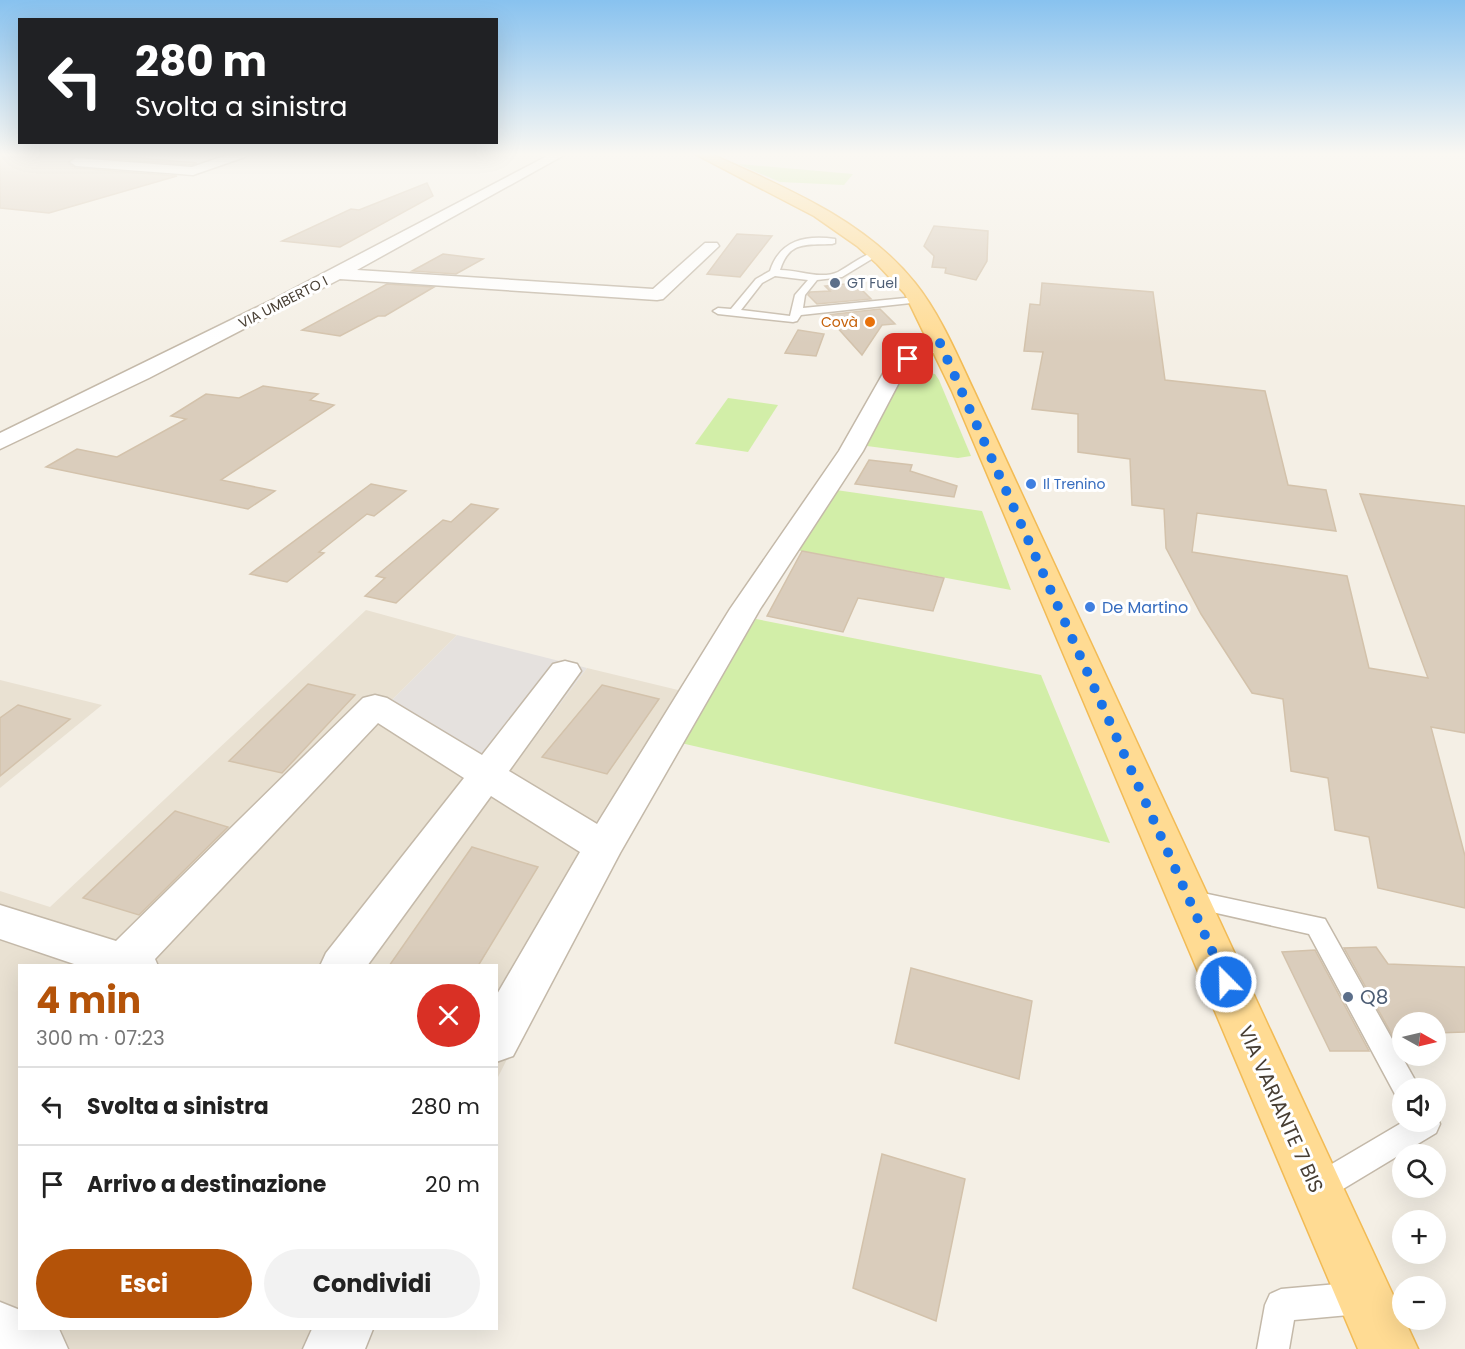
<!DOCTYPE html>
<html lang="it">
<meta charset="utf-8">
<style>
body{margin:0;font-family:Poppins,sans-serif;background:#f2f2f2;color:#222;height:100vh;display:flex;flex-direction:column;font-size:22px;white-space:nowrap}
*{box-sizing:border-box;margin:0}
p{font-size:20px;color:#767676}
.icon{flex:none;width:33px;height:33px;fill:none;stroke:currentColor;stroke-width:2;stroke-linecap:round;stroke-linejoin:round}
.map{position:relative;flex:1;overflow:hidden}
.sheet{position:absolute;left:18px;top:964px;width:480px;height:366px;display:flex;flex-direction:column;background:#fff;border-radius:0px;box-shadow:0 6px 24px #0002}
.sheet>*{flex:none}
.banner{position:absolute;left:18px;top:18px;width:480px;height:126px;border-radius:0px;box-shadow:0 6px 24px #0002;background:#202124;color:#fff;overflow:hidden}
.needle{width:39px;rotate:98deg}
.tools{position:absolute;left:1392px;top:1012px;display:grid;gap:12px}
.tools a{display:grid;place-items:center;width:54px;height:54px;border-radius:50%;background:#fff;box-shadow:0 6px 24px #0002;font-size:30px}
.pin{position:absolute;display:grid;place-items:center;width:51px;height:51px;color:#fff;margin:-26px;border-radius:12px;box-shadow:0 3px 9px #0006}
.me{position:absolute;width:66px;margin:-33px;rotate:337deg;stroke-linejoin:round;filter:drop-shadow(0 0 4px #0008)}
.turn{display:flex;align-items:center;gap:21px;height:126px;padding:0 18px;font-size:27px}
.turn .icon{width:78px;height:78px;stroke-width:2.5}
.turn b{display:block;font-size:42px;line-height:51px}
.round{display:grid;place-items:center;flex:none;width:63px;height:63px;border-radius:32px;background:#f2f2f2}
.headline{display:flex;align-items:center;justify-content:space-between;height:102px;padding:0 18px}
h1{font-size:36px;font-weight:700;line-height:45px;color:#b45309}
.action{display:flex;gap:12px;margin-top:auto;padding:12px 18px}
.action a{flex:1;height:69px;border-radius:36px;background:#b45309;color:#fff;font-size:24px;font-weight:700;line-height:69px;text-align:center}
.action a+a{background:#f2f2f2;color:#222}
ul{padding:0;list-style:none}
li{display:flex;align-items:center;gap:18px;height:78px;padding:0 18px;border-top:2px solid #e0e0e0}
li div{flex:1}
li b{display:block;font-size:22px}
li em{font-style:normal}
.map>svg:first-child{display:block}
.residential{fill:#e9e1d2}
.green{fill:#d2eea8}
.parking{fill:#e5e1de}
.building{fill:#dacdbc;stroke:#d3c2ab;stroke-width:1.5}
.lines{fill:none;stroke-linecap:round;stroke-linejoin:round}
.lane-casing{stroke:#c4b9a9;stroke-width:3}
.street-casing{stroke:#c4b9a9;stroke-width:3}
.primary-casing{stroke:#f2bb55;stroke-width:3}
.lane{fill:#fff;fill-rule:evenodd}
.street{fill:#fff;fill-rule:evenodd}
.primary{fill:#ffdb93;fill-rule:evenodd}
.route{stroke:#1a73e8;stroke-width:10;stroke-dasharray:0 18}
.service-dot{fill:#5c6f8a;stroke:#fff;stroke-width:2}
.food-dot{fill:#e8710a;stroke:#fff;stroke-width:2}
.shop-dot{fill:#3f7fe0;stroke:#fff;stroke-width:2}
.labels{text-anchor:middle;stroke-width:6;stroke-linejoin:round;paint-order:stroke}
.far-service-label{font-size:14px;fill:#4e5e75;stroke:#fff;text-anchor:start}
.far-street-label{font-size:14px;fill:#483f34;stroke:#fff}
.far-food-label{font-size:14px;fill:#c56008;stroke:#fff;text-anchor:end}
.far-shop-label{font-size:14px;fill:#366cbe;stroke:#fff;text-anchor:start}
.shop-label{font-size:16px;fill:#366cbe;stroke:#fff;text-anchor:start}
.near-service-label{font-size:20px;fill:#4e5e75;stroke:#fff;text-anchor:start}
.near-street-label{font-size:20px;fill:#483f34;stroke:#fff}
</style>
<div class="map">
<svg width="1465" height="1349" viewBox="0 0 1465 1349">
<rect width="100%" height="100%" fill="#f4efe5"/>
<g class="residential">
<path d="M 366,610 L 457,635 L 390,702 L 510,771 L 587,668 L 707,697 L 536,1002 L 497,1079 L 496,966 L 20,966 L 20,1329 L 368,1329 L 357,1349 L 0,1349 L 0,891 L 50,907 Z"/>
<path d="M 0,680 L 102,705 L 0,788 Z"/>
</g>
<g class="green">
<path d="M 738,164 L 853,174 L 844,185 L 780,182 Z"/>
<path d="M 914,370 L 935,374 L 939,380 L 971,456 L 958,458 L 867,446 L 902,372 Z"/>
<path d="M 728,398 L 778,405 L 748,452 L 695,444 Z"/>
<path d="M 836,490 L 982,511 L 1011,590 L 796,550 Z"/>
<path d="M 756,619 L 1041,675 L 1110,843 L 681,743 L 707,697 Z"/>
</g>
<path class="parking" d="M 457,635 L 587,668 L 510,771 L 390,702 Z"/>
<g class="building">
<path d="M 0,154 L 94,154 L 197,163 L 192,165 L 75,156 L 68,163 L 76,168 L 177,176 L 49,213 L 0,208 Z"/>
<path d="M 427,183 L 433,196 L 340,247 L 282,241 L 351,209 L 359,210 Z"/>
<path d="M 934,226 L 988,231 L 987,261 L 976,280 L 945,273 L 946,268 L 932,267 L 934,256 L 924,246 Z"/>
<path d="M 737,234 L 772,236 L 740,277 L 707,274 Z"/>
<path d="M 443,254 L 483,259 L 456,274 L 412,271 Z"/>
<path d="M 855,283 L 871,299 L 817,304 L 808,295 L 810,292 L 830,291 L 825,286 Z"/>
<path d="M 1042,283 L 1153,292 L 1165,380 L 1265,391 L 1288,485 L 1326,490 L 1336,531 L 1197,513 L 1192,552 L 1347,576 L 1369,668 L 1428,678 L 1360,494 L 1465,506 L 1465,733 L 1431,727 L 1465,856 L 1465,908 L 1378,888 L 1369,837 L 1335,830 L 1328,778 L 1291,771 L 1283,699 L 1252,693 L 1201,614 L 1166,548 L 1164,509 L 1132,505 L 1130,459 L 1078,452 L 1078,414 L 1032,409 L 1043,352 L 1024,351 L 1030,304 L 1040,305 Z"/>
<path d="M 387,284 L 434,287 L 385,316 L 378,316 L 340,336 L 302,330 Z"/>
<path d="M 880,309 L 895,324 L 882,325 L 862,355 L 826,315 Z"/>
<path d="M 798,330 L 824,334 L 816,356 L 785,353 Z"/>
<path d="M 263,386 L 318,394 L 310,400 L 334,405 L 221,480 L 275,491 L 248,509 L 46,467 L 77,449 L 117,457 L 186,419 L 171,416 L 206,394 L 239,398 Z"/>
<path d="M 869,460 L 912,465 L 910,471 L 957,486 L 954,497 L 855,484 Z"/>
<path d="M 371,484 L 406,491 L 374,516 L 367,514 L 319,552 L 324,553 L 287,582 L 250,574 Z"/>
<path d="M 471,504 L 498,509 L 396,603 L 365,596 L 385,578 L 376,576 L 443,520 L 451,522 Z"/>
<path d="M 802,551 L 944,578 L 933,611 L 858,598 L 843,632 L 767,616 Z"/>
<path d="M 308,684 L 355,695 L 282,773 L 229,761 Z"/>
<path d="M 602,685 L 659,699 L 607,774 L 542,757 Z"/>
<path d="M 18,705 L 70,719 L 0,776 L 0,718 Z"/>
<path d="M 175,811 L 228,827 L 139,915 L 83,898 Z"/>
<path d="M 472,847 L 538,867 L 478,966 L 389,966 Z"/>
<path d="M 1376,947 L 1388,964 L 1465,967 L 1465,1032 L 1436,1033 L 1436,1023 L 1402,1023 L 1401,1051 L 1344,948 Z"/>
<path d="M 1315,950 L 1369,1051 L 1330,1051 L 1282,952 Z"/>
<path d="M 911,968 L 1032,1001 L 1019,1079 L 895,1043 Z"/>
<path d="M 882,1154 L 965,1179 L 936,1321 L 853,1288 Z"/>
</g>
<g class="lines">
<g class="lane-casing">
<g id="lane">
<path d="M 835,239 L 835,243 L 832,244 C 806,245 789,241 780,270 C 799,270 820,280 838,272 C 851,265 861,256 876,251 L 880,254 L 842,277 L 817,280 L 805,295 L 803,308 L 916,297 L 921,300 L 920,302 L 801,315 L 797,321 L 793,322 L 718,314 L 713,311 L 718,308 L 731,309 L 756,279 L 770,271 C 780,240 805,235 835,239 ZM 775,276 L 808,280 L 795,295 L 790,316 L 741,310 L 762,283 Z"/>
<path d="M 1189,890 L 1325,919 L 1420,1089 L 1402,1089 L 1402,1100 L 1397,1098 L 1309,934 L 1181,905 L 1178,899 L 1181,893 Z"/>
<path d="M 1436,1114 L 1440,1124 L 1436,1133 L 1328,1198 L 1318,1202 L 1308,1198 L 1304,1188 L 1308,1178 L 1403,1122 L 1436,1122 Z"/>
<path d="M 1360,1282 L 1371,1287 L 1376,1298 L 1371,1309 L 1360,1314 L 1294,1320 L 1289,1349 L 1257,1349 L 1265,1305 L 1270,1294 L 1281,1289 Z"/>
</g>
</g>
<g class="street-casing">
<g id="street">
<path d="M 230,154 L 247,154 L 245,157 L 193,175 L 76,166 L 70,162 L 76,158 L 192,167 Z"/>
<path d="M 551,154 L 566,154 L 357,270 L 653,289 L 705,243 L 717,243 L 719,246 L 663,299 L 657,300 L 340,279 L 149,378 L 0,449 L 0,433 L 276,298 Z"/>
<path d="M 940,337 L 947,339 L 950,343 L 947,347 L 926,356 L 905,371 L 863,451 L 760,609 L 620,853 L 513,1056 L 496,1062 L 496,996 L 580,852 L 491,796 L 367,966 L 320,966 L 326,953 L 464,778 L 378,723 L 155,959 L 158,966 L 80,966 L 0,939 L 0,905 L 116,941 L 363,698 L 375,695 L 387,698 L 482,755 L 553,664 L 565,661 L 577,664 L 581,671 L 509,771 L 597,824 L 730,609 L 839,451 L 889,363 L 912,348 Z"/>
<path d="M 0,1302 L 20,1310 L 20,1329 L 59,1329 L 68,1349 L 0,1349 Z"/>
<path d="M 312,1329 L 373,1329 L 365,1349 L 303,1349 Z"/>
</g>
</g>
<g class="primary-casing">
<path id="primary" d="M 695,154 L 711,154 C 783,187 864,219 915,283 C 940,314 957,355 974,391 L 1418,1349 L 1358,1349 L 952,391 L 905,294 L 877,264 L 857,246 L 814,216 Z"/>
</g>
<use href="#lane" class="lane"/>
<use href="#street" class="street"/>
<use href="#primary" class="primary"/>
</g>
<linearGradient id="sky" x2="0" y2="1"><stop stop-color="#88c2ef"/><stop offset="0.45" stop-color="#faf8f3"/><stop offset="1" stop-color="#faf8f3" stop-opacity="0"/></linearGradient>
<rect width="1465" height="343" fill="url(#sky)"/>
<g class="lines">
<path class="route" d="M 908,359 L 940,343 L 1226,982"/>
</g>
<g class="service-dot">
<circle cx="835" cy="283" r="6"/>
<circle cx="1348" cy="997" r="6"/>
</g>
<circle class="food-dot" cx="870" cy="322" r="6"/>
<g class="shop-dot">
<circle cx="1031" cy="484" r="6"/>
<circle cx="1090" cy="607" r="6"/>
</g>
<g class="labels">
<g class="far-service-label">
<text x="847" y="288">GT Fuel</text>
</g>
<g class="far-street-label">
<text transform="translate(283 302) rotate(-27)" y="5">VIA UMBERTO I</text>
</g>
<g class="far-food-label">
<text x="858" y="327">Covà</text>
</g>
<g class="far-shop-label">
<text x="1043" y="489">Il Trenino</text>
</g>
<g class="shop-label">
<text x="1102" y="613">De Martino</text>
</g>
<g class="near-service-label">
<text x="1360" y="1004">Q8</text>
</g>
<g class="near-street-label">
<text transform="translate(1281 1109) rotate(66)" y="7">VIA VARIANTE 7 BIS</text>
</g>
</g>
</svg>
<div class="tools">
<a><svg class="needle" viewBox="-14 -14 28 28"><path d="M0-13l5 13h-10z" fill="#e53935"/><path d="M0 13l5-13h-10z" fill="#767676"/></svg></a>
<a><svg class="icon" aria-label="sound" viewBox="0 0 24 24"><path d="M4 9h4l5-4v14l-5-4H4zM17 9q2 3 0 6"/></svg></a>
<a><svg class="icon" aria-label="search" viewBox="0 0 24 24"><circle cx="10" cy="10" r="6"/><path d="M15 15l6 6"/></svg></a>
<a>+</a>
<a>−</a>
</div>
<div class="pin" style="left:908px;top:359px;background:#d93025"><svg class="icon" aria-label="arrive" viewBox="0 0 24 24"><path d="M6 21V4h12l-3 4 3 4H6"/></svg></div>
<svg class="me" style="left:1226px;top:982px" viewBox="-20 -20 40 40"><circle r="17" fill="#1a73e8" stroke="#fff" stroke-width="3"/><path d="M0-11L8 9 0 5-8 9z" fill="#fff"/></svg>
<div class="banner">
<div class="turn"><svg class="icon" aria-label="left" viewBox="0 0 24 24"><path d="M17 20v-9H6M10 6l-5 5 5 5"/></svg><div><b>280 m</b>Svolta a sinistra</div></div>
</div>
<section class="sheet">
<div class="headline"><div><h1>4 min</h1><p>300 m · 07:23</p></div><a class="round" style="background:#d93025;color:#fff"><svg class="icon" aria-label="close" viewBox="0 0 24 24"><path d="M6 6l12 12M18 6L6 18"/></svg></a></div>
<ul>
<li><svg class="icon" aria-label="left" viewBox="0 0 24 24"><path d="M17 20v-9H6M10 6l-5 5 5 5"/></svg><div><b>Svolta a sinistra</b></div><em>280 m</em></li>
<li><svg class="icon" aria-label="arrive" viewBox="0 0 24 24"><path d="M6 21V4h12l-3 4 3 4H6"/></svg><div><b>Arrivo a destinazione</b></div><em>20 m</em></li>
</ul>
<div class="action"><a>Esci</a><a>Condividi</a></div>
</section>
</div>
